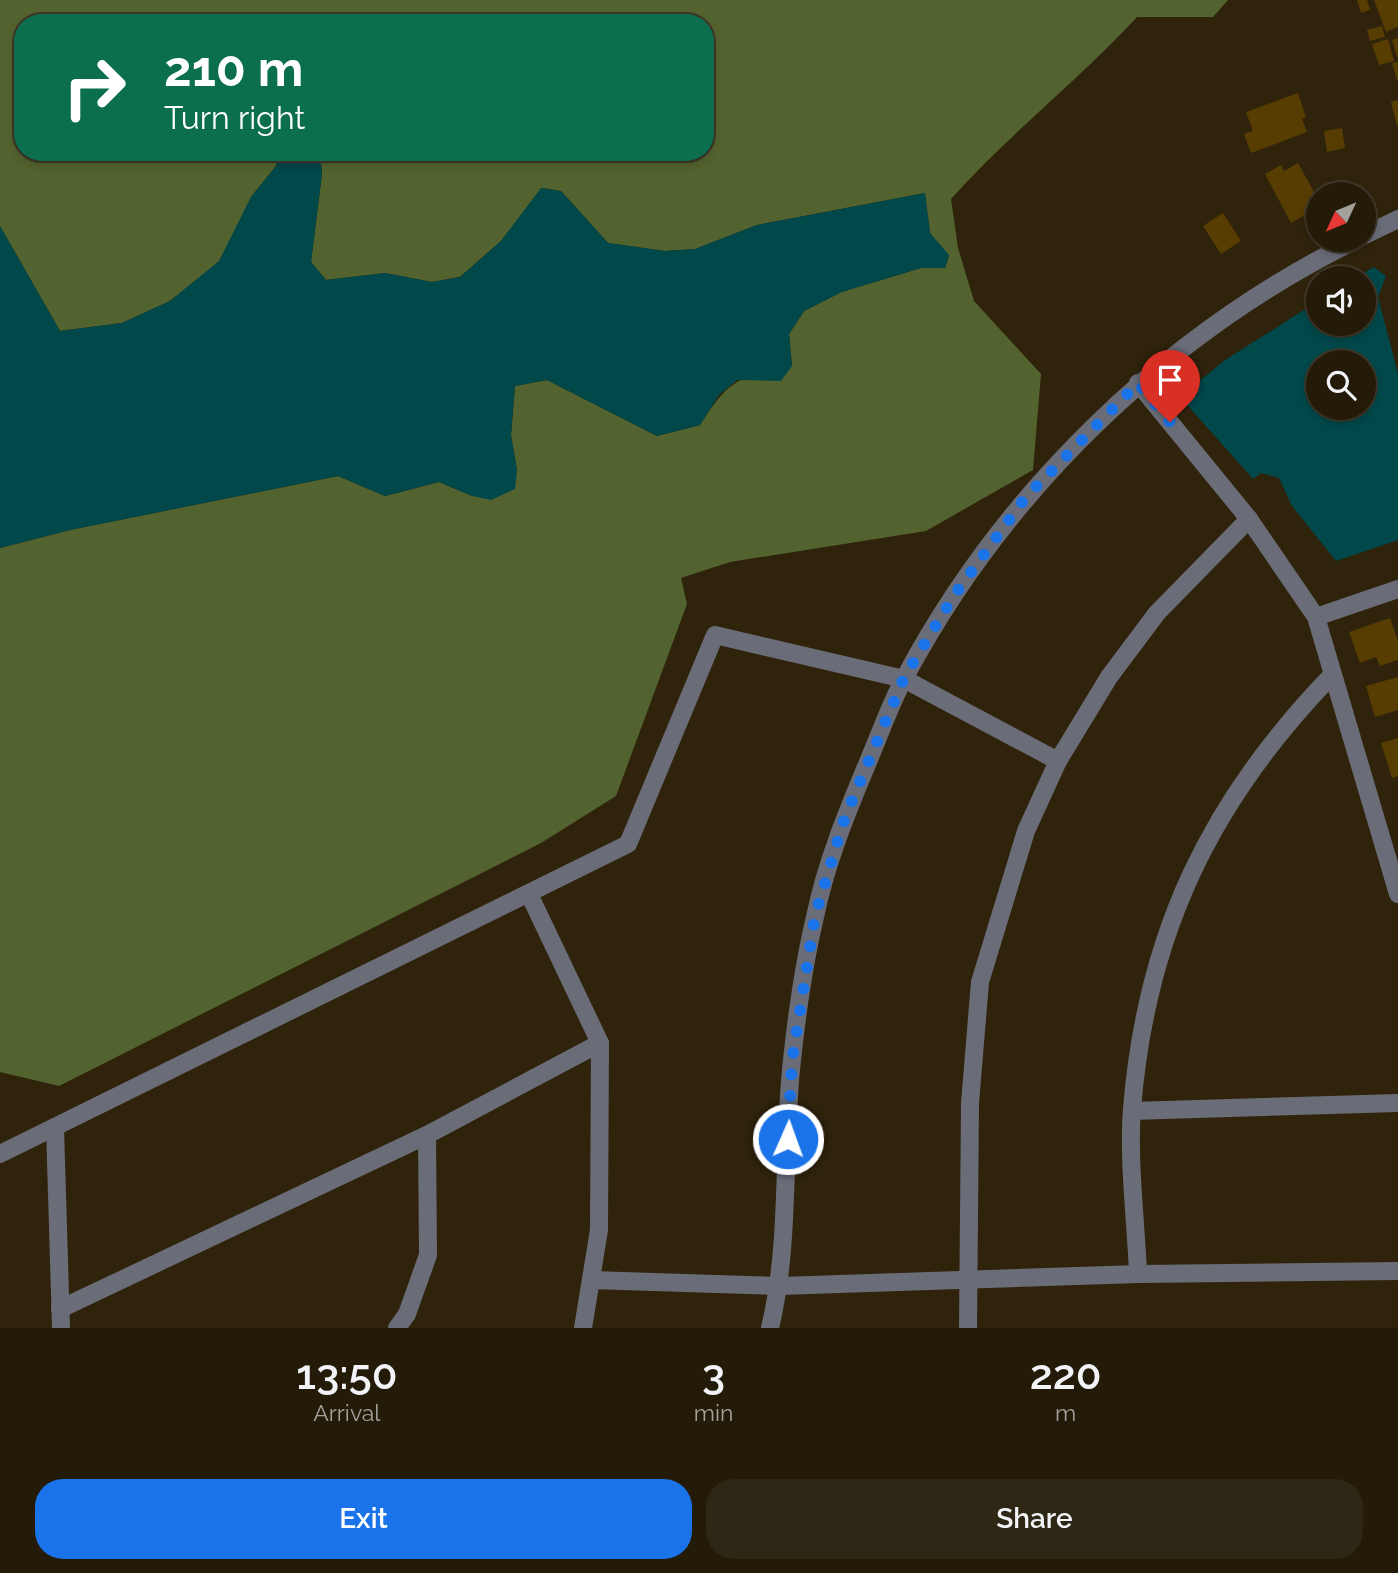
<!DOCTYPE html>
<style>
body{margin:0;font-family:Raleway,sans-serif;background:#2f2716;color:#f1f3f6;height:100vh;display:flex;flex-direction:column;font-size:26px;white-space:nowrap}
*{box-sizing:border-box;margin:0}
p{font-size:23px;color:#a3a19c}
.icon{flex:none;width:38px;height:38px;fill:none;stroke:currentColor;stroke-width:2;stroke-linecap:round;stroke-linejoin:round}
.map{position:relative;height:1328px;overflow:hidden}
.drawer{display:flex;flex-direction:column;background:#231a08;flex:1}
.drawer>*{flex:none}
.top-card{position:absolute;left:14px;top:14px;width:700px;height:147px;border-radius:28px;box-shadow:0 4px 10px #0003,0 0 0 2px #403829;background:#0b6e4f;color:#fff;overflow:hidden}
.needle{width:46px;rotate:226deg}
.fabs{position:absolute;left:1306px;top:182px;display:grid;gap:14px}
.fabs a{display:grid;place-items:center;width:70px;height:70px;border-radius:50%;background:#231a08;box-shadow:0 4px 10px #0003,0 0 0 2px #403829;font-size:35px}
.pin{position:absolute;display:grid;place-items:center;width:60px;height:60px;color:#fff;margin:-72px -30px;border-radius:50% 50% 50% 0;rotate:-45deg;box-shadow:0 0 7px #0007}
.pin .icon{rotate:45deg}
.me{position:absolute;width:77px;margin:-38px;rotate:2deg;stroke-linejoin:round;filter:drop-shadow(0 0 5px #0008)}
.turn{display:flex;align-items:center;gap:24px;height:147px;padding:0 35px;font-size:32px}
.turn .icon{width:91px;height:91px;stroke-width:2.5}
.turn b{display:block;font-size:49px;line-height:60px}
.eta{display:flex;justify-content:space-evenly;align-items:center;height:119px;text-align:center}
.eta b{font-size:42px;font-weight:600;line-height:49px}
.button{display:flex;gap:14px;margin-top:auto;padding:14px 35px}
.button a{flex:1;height:80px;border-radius:28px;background:#1a73e8;color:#fff;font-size:28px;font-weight:600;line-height:80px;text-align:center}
.button a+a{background:#2f2716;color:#f1f3f6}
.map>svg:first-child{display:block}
.forest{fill:#53632f}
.water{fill:#00484a;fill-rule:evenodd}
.building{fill:#573d01}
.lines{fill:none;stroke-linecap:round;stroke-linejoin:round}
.minor{stroke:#6a6c78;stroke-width:18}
.route{stroke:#1a73e8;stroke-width:12;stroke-dasharray:0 21.6}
</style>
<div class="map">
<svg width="1398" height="1328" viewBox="0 0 1398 1328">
<rect width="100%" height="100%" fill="#2f230b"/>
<path class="forest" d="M 0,0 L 1228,0 L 1213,17 L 1137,17 C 1078,81 1009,134 951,199 L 958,248 L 974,301 L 1041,374 L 1033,470 L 926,531 L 730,562 L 681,578 L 687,604 L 616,796 L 541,843 L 59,1086 L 0,1072 L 0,548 L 70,530 L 338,476 L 385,496 L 439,482 L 472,496 L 517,470 L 511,435 L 515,386 L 547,380 L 657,436 L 700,425 C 732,375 737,380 792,366 L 789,334 L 804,311 L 841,292 L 921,268 L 945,268 L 949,256 L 930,233 L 925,193 L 757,225 L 695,249 L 665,251 L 608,243 L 561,191 L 542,188 L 501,241 L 460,277 L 432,282 L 385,273 L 326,280 L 311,262 L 322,174 L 320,152 L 705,152 L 705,23 L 23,23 L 23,152 L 277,152 L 276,166 L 251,197 L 220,261 L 170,301 L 122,323 L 60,331 L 0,226 Z"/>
<g class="water">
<path d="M 277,152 L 320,152 L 322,174 L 311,262 L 326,280 L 385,273 L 432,282 L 460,277 L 501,241 L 541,188 L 561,191 L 608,243 L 665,251 L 695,249 L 757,225 L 925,193 L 930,233 L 949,255 L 945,268 L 921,268 L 842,292 L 804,311 L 789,334 L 792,366 L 781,381 L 737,380 L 719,395 L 700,425 L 657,436 L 547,380 L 515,386 L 511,435 L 517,470 L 515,489 L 491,500 L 472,496 L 439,482 L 385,496 L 338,476 L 70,530 L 0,548 L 0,226 L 60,331 L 122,323 L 170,301 L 219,261 L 251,197 L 276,166 Z"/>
<path d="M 1374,267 L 1386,276 L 1378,297 L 1398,374 L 1398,540 L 1336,561 L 1292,506 L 1279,478 L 1261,473 L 1253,479 L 1180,397 L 1225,360 L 1318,301 L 1318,324 L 1363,324 L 1363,278 L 1355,278 ZM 1318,362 L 1363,362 L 1363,408 L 1318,408 Z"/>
</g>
<g class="building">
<path d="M 1357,0 L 1367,0 L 1370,10 L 1361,13 Z"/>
<path d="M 1374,0 L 1398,0 L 1398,27 L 1386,32 Z"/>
<path d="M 1382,26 L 1385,37 L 1370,41 L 1367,30 Z"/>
<path d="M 1398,38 L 1398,57 L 1397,57 L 1392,40 Z"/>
<path d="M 1388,39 L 1394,61 L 1379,65 L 1372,44 Z"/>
<path d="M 1398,62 L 1398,80 L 1397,80 L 1392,63 Z"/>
<path d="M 1298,93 L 1306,117 L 1302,119 L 1307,132 L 1251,153 L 1244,134 L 1253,131 L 1246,112 Z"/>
<path d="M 1398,100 L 1398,126 L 1397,126 L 1391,102 Z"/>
<path d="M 1342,128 L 1345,148 L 1327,152 L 1324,131 Z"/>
<path d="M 1298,163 L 1318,199 L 1318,208 L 1291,223 L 1265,174 L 1281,165 L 1284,171 Z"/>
<path d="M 1223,213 L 1241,241 L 1221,254 L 1203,226 Z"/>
<path d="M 1390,618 L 1398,641 L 1398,660 L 1380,666 L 1376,657 L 1360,663 L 1349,632 Z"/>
<path d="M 1398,677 L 1398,710 L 1375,717 L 1366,686 Z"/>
<path d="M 1398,738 L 1398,776 L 1392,778 L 1381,743 Z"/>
</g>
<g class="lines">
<g class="minor">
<path d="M 1363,236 L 1398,219"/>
<path d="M 1138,383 L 1249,519 L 1316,617 L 1398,894"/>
<path d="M 1316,617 L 1398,589"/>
<path d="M 529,894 L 600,1043 L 599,1230 L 583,1328"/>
<path d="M 1132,1111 L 1398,1103"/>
<path d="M 55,1127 L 61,1328"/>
<path d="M 0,1154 L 628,844 L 715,635 L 904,679 L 1058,761"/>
<path d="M 1138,1274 C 1136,1222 1128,1160 1132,1109 C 1146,934 1210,801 1332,675"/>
<path d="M 591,1280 L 780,1286 L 1138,1274 L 1398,1271"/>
<path d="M 60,1309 L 427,1135 L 600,1043"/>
<path d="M 397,1328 L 407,1314 L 428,1255 L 427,1135"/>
<path d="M 770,1328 C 791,1240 782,1149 792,1060 C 797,1013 804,963 815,917 C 826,863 847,812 868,762 C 880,734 890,704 905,677 C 1005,490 1166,334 1356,240"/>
<path d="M 968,1328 L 970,1103 L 980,982 L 1026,831 L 1058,761 L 1109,677 L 1157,613 L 1249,519"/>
</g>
</g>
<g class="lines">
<path class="route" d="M 788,1139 L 792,1061 L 815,916 L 845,817 L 904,678 L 953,597 L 1025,498 L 1138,383 L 1170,422"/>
</g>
</svg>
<div class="fabs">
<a><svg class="needle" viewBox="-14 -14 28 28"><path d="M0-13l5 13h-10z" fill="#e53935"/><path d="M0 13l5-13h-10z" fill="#a3a19c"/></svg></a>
<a><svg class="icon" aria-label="sound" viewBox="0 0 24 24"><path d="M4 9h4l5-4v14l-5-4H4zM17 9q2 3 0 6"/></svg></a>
<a><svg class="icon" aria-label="search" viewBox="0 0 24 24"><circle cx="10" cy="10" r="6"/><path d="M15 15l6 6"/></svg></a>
</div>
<div class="pin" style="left:1170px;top:422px;background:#d93025"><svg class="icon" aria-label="arrive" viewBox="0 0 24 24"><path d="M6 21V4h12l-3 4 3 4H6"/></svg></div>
<svg class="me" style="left:788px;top:1139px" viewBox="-20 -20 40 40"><circle r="17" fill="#1a73e8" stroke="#fff" stroke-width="3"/><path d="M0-11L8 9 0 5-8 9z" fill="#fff"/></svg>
<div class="top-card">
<div class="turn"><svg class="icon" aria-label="right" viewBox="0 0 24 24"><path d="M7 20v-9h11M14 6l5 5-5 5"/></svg><div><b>210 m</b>Turn right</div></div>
</div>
</div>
<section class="drawer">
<div class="eta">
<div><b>13:50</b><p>Arrival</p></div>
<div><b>3</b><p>min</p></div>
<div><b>220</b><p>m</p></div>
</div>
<div class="button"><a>Exit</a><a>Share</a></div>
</section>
